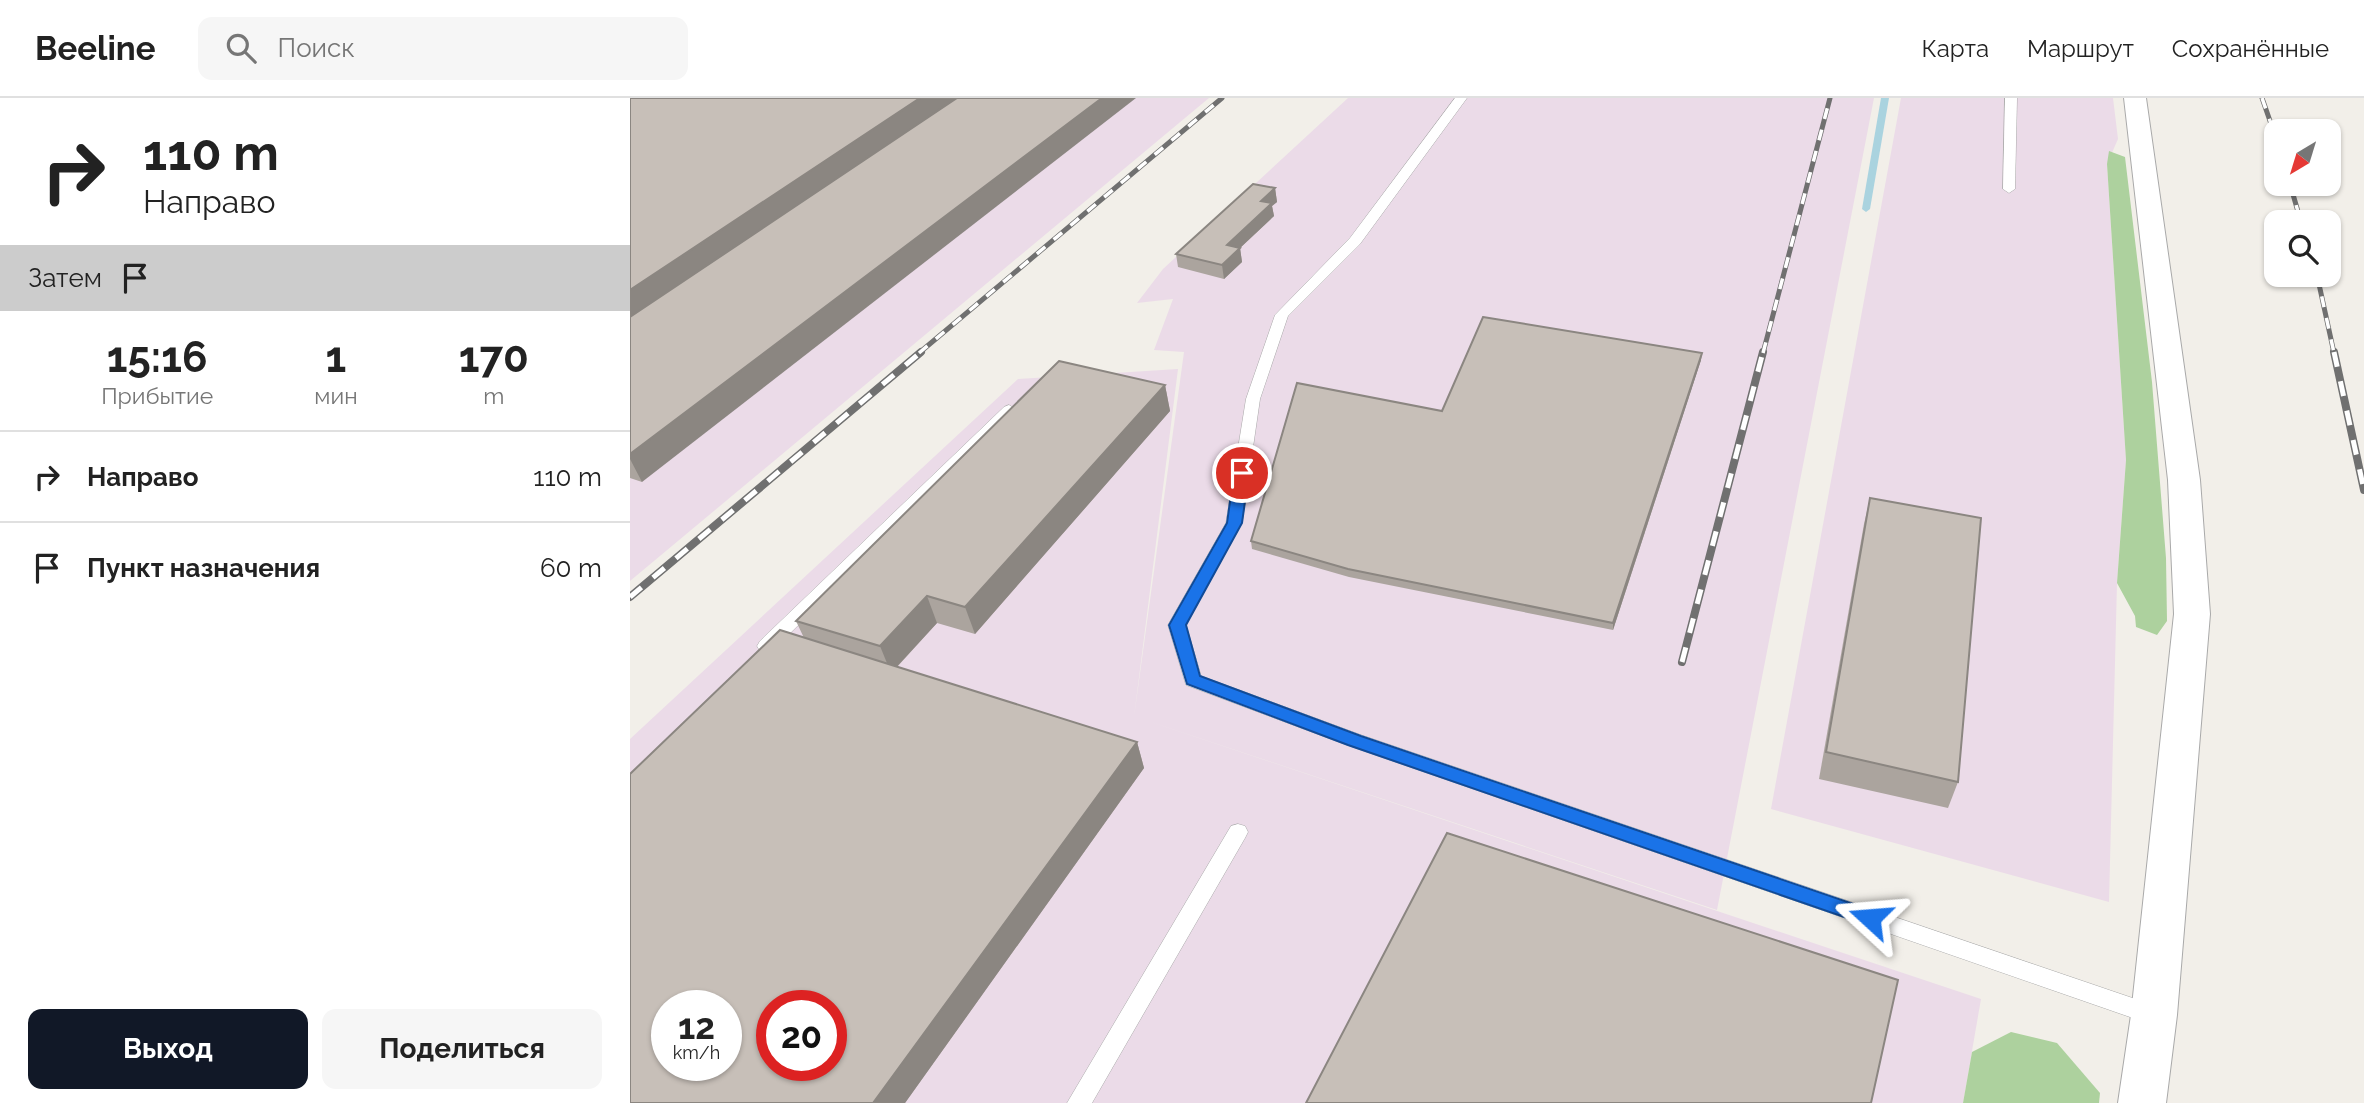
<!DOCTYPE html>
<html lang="ru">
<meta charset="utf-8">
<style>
body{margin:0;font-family:Raleway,sans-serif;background:#f6f6f6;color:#222;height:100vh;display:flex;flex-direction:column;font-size:26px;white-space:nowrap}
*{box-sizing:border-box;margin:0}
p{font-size:23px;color:#767676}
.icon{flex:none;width:38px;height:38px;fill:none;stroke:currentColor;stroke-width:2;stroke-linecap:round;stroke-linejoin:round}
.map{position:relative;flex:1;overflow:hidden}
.side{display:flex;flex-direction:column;background:#fff;width:630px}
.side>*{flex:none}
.guide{background:#fff;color:#222;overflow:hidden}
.needle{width:46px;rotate:218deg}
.tools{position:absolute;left:1634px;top:21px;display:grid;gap:14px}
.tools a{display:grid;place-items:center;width:77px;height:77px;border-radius:14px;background:#fff;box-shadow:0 2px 5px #0004;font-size:35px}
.speed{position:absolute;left:21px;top:892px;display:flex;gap:14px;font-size:35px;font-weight:700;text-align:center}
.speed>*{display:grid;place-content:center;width:91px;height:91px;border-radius:50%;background:#fff;box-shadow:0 2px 5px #0004;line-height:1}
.speed small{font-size:18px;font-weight:400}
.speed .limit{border:10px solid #d22;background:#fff;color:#111}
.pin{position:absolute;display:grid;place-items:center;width:60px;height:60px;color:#fff;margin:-30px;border:4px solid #fff;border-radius:50%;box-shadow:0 2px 7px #0007}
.me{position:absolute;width:77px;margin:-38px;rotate:289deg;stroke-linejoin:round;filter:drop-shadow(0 0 5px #0008)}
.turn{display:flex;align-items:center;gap:24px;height:147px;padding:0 28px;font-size:32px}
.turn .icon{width:91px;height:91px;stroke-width:2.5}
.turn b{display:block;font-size:49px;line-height:60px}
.then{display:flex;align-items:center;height:66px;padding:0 28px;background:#0003;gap:14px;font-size:26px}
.eta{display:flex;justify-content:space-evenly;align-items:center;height:119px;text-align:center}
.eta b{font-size:42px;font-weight:700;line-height:49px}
.button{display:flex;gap:14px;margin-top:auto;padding:14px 28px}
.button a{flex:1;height:80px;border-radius:14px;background:#111827;color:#fff;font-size:28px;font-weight:700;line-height:80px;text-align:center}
.button a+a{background:#f6f6f6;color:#222}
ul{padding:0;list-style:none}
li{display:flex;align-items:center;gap:21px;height:91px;padding:0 28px;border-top:2px solid #e0e0e0}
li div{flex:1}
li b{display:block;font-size:26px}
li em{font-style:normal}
header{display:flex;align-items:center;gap:42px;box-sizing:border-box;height:98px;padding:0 35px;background:#fff;border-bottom:2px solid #e0e0e0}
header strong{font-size:33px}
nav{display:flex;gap:38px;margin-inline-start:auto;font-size:24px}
.search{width:490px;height:63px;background:#f6f6f6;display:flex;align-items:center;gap:18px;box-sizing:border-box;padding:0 24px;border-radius:14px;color:#767676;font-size:26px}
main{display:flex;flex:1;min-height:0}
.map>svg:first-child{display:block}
.industrial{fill:#ebdbe8;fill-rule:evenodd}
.forest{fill:#add19e}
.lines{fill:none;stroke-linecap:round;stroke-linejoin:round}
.stream{fill:#aad3df;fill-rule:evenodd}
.service-casing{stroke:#a9a9a9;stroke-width:1}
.minor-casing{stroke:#a9a9a9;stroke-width:2}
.service{fill:#fff;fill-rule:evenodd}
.minor{fill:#fff;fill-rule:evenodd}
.rail-far1-casing{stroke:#707070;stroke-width:5}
.rail-casing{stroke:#707070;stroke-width:8}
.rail-far1{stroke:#fff;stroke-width:3.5;stroke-dasharray:11;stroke-linecap:butt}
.rail{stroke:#fff;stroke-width:5;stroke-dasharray:15;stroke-linecap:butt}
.wall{fill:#aba49e}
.shaded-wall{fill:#8b8681}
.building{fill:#c7bfb8;stroke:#8b8681;stroke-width:2;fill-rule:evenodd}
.route{fill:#1a73e8;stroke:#114b97;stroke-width:2}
</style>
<header>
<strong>Beeline</strong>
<div class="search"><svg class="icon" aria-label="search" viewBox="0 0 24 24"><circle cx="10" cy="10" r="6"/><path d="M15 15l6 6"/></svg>Поиск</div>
<nav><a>Карта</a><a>Маршрут</a><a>Сохранённые</a></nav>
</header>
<main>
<section class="side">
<div class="guide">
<div class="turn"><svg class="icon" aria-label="right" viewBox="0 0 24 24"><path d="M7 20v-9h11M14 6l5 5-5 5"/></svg><div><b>110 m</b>Направо</div></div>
<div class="then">Затем<svg class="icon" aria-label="arrive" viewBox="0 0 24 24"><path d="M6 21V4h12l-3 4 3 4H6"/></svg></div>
</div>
<div class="eta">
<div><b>15:16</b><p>Прибытие</p></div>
<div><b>1</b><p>мин</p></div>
<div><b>170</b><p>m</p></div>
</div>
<ul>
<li><svg class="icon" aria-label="right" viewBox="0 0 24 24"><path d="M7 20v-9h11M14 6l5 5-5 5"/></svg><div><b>Направо</b></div><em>110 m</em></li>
<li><svg class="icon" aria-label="arrive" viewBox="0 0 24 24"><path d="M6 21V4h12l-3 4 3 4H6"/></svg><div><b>Пункт назначения</b></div><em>60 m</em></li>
</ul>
<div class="button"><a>Выход</a><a>Поделиться</a></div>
</section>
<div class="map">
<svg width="1734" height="1005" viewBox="0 0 1734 1005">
<rect width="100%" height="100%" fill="#f2efe9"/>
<g class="industrial">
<path d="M 0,0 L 579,0 L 0,483 Z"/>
<path d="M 718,0 L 1244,0 L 1087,812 L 515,622 L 1351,901 L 1333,1005 L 0,1005 L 0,641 L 388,281 L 548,271 L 504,619 L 554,254 L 524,252 L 543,201 L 507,205 L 533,171 ZM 37,908 L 96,908 L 96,968 L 37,968 ZM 142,908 L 201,908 L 201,968 L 142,968 Z"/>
<path d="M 1271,0 L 1483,0 L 1488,41 L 1477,66 L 1496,362 L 1487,485 L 1479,804 L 1141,711 Z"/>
</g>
<g class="forest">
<path d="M 1479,53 L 1495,59 L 1522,284 L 1536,460 L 1537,523 L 1527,537 L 1506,529 L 1505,518 L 1487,485 L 1496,362 L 1477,66 Z"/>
<path d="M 1381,934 L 1427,945 L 1470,995 L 1469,1005 L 1333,1005 L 1342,954 Z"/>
</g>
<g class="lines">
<path class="stream" d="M 1251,0 L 1259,0 L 1240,111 L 1236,114 L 1232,111 Z"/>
<g class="service-casing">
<g id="service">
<path d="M 825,0 L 837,0 L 730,146 L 658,218 L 630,301 L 612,425 L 556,527 L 571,578 L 731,637 L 1523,907 L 1531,910 L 1534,917 L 1531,924 L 1523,927 L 717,647 L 556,587 L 538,527 L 596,425 L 616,301 L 645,217 L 720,140 Z"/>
<path d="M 1375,0 L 1387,0 L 1385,91 L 1379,95 L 1373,91 Z"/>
<path d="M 379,307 L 387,312 L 384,315 L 142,553 L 130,553 L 127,548 L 130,543 L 374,309 Z"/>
<path d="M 608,726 L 615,728 L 618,734 L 615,740 L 462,1005 L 437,1005 L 601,728 Z"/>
</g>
</g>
<g class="minor-casing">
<path id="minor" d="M 1494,0 L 1516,0 L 1570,382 L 1580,516 L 1547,917 L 1536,1005 L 1488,1005 L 1501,917 L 1544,516 L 1538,382 Z"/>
</g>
<use href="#service" class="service"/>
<use href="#minor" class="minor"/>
<g class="rail-far1-casing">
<g id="rail-far1">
<path d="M 1632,0 L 1647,43"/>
<path d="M 1660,86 L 1671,124"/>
<path d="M 1687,177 L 1704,255"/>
<path d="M 289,255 L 592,0"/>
<path d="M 1133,255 L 1200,0"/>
</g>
</g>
<g class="rail-casing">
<g id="rail">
<path d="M 1704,254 L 1734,392"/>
<path d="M 0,499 L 291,254"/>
<path d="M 1052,564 L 1133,254"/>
</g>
</g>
<use href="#rail-far1" class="rail-far1"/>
<use href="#rail" class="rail"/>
</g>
<g class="wall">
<path d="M 0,0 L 12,384 L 0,380 Z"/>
<path d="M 645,90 L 647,104 L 642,108 L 644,118 L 610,150 L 612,164 L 594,181 L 548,169 L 546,156 Z"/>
<path d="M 1071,262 L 983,532 L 719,479 L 622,451 L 621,443 Z"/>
<path d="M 535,287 L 540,313 L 345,536 L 307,525 L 267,569 L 507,644 L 514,670 L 275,1005 L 0,1005 L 174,540 L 166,523 Z"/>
<path d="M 1240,400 L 1328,684 L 1318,710 L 1189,681 L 1234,426 Z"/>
</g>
<g class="shaded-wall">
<path d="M 290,0 L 330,0 L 0,225 L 0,192 Z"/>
<path d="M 472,0 L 506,0 L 12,384 L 0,361 L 0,356 Z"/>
<path d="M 645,90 L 647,104 L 642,108 L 644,118 L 610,150 L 612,164 L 594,181 L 592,167 L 597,147 L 631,103 Z"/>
<path d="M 1072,255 L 1071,262 L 983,532 L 983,525 Z"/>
<path d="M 535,287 L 540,313 L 345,536 L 335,509 Z"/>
<path d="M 297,498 L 307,525 L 261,575 L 250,548 Z"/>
<path d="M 507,644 L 514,670 L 275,1005 L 243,1005 Z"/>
</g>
<g class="building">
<path d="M 0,0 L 290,0 L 0,192 Z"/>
<path d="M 327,0 L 472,0 L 0,356 L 0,219 Z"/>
<path d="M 623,86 L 645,90 L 631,103 L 642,105 L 597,147 L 610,150 L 592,167 L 546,156 Z"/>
<path d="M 853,219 L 1072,255 L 983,525 L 718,471 L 621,443 L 667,285 L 812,313 Z"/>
<path d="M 429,263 L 535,287 L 335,509 L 297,498 L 250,548 L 166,523 Z"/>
<path d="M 1240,400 L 1351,420 L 1328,684 L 1196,654 Z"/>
<path d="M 150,532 L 507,644 L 243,1005 L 0,1005 L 0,676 ZM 37,908 L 96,908 L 96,968 L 37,968 ZM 142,908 L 201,908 L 201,968 L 142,968 Z"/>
<path d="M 817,735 L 1268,882 L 1241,1005 L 676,1005 Z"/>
</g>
<path class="route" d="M 612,371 L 619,375 L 612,425 L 556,527 L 570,578 L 731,638 L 1247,814 L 1250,820 L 1247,825 L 1240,828 L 718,647 L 557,586 L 539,527 L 597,425 L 604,375 Z"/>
</svg>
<div class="tools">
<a><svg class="needle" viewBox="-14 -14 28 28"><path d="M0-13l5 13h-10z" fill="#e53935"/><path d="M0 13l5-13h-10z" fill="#767676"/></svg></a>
<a><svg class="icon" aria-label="search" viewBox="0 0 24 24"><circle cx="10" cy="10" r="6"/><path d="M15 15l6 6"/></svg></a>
</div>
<div class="speed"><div>12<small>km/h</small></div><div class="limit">20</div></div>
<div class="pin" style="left:612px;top:375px;background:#d93025"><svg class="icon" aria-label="arrive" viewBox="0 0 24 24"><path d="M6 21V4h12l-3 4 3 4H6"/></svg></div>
<svg class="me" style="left:1240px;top:820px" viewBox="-20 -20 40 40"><path d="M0-17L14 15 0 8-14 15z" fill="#1a73e8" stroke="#fff" stroke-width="4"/></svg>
</div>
</main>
